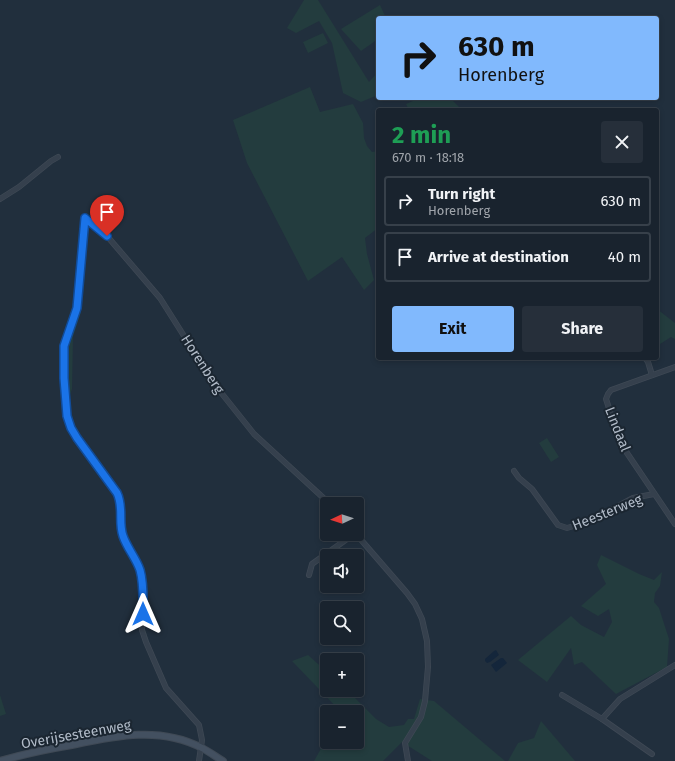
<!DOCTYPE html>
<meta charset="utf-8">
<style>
body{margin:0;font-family:"Fira Sans",sans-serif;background:#262f3a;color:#f1f3f6;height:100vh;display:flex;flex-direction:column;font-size:15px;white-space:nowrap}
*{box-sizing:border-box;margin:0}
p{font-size:13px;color:#9fa4aa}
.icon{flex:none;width:22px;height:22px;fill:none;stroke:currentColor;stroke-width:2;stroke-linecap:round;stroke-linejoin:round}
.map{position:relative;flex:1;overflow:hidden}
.sheet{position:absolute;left:376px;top:108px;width:283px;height:252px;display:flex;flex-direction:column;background:#19232e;border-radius:4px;box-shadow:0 2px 6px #0003,0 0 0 1px #37404a}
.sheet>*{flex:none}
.banner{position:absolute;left:376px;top:16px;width:283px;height:84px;border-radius:4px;box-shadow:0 2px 6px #0003,0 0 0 1px #37404a;background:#81b9fd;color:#111;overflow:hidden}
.needle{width:26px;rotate:266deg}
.fabs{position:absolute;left:320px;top:497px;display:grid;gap:8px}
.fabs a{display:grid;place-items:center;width:44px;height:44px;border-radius:4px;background:#19232e;box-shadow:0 2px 6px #0003,0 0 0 1px #37404a;font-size:20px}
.pin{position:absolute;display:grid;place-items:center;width:34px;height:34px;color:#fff;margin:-41px -17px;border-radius:50% 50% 50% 0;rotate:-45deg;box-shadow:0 0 4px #0007}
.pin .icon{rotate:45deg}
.me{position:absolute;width:44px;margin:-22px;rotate:0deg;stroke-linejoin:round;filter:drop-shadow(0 0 3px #0008)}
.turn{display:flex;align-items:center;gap:14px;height:84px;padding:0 16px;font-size:18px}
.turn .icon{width:52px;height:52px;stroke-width:2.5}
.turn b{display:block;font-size:28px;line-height:34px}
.round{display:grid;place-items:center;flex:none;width:42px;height:42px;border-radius:4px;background:#262f3a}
.overview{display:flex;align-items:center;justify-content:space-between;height:68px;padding:0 16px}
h1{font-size:24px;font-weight:700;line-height:30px;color:#1e9e55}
.action{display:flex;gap:8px;margin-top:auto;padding:8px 16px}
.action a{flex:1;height:46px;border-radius:4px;background:#81b9fd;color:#111;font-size:16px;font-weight:700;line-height:46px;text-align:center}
.action a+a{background:#262f3a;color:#f1f3f6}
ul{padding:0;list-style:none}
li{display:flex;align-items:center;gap:12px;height:50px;margin:0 8px 6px;padding:0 8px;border:2px solid #37404a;border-radius:4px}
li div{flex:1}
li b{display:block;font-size:15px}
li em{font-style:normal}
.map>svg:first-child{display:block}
.green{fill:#233c3e}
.water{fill:#14263b}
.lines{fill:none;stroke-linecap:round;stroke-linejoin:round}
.street-casing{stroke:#3f4955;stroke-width:6}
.secondary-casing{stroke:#3f4955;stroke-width:8}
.street{stroke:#35404d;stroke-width:4.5}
.secondary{stroke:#435060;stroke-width:6}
.route-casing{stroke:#114b97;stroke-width:10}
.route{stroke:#1a73e8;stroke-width:7}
.labels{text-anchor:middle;stroke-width:4;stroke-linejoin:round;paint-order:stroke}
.street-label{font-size:14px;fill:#b1bbc8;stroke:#1b2631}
</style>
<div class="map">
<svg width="675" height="761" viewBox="0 0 675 761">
<rect width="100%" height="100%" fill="#212f3d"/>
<g class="green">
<path d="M 304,0 L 318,0 L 369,82 L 378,72 L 378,95 L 361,102 L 343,93 L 332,43 L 319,21 L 296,33 L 287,28 Z"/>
<path d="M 380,5 L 386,18 L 378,18 L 378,39 L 361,51 L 341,29 Z"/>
<path d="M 323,33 L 328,43 L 308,53 L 303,42 Z"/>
<path d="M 310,87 L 320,112 L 353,104 L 363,123 L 364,138 L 367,146 L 372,152 L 378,151 L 378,228 L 365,238 L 367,254 L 374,280 L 364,290 L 342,257 L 308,281 L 247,163 L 233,120 Z"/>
<path d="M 420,98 L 450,98 L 462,110 L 409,110 L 406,104 Z"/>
<path d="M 79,309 L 81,312 L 73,337 L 72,389 L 68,401 L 66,346 Z"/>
<path d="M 657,309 L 675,323 L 675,339 L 671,337 L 657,346 Z"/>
<path d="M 547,438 L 559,457 L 551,462 L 539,443 Z"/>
<path d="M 601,555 L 639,574 L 654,580 L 662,572 L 660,586 L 655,593 L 654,602 L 659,608 L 669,639 L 667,667 L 616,694 L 582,662 L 574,665 L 571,648 L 547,682 L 518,660 L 571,616 L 581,625 L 604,637 L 612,622 L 609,609 L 598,616 L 581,606 L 606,584 L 597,565 Z"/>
<path d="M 308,655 L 327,672 L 327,690 L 347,690 L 376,719 L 389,727 L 404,725 L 408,719 L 414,719 L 420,699 L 434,701 L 505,761 L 432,761 L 402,742 L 383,761 L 314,761 L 327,738 L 327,742 L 357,742 L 357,712 L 341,712 L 292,661 Z"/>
<path d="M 0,695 L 6,714 L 0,716 Z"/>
<path d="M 541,721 L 575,761 L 508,761 L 518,743 L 534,738 Z"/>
</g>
<g class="water">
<path d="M 496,650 L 499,655 L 490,662 L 487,663 L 485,661 L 485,659 L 494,651 Z"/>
<path d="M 501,658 L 503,658 L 507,663 L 496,672 L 491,665 Z"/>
</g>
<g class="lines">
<g class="street-casing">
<g id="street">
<path d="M 0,199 L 19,187 L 51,161 L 58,157"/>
<path d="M 85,218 L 77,308 L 64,346 L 64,378 L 66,403 L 67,416 L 71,428 L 117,493 L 121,506 L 121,526 L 123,537 L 140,571 L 142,580 L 142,630 L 146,642 L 166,688 L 199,725 L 202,740 L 199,761"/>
<path d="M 85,218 L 107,236 L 160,298 L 215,385 L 254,434 L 330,504"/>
<path d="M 645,358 L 648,362 L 652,375"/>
<path d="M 675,367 L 611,390 L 608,394 L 606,399 L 618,436 L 627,453 L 675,524"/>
<path d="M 514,471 L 519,478 L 532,489 L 558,525 L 567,528 L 590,521 L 633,498 L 654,494"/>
<path d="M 356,534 L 407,593 L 415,604 L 422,619 L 427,641 L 428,667 L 425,701 L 421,717 L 405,743 L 408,761"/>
<path d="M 309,575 L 312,564 L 354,534"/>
<path d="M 562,695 L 602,719 L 620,699 L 675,665"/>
<path d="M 602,719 L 652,754"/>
</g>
</g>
<g class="secondary-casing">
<path id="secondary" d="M 0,761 C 24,754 48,749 72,745 C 115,736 160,726 202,748 C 210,752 216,757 223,761"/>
</g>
<use href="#street" class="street"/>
<use href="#secondary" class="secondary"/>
</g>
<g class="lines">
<g class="route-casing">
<path id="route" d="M 107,236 L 85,218 L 77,308 L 64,346 L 64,378 L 67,416 L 71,428 L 77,438 L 117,493 C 124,507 118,522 123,536 C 127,548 136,558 140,570 C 144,584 143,600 143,614"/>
</g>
<use href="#route" class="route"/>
</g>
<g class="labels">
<g class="street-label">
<text transform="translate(203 364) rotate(57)" y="5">Horenberg</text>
<text transform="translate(618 429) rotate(68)" y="5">Lindaal</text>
<text transform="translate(607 512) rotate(-22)" y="5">Heesterweg</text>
<text transform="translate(76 734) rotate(-10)" y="5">Overijsesteenweg</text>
</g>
</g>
</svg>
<div class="fabs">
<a><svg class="needle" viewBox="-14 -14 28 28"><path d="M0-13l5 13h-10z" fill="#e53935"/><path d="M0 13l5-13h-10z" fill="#9fa4aa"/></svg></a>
<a><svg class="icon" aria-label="sound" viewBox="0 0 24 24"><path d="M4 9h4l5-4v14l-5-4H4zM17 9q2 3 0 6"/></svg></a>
<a><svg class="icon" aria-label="search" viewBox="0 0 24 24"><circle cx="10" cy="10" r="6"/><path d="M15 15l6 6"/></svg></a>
<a>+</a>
<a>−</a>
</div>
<div class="pin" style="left:107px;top:236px;background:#d93025"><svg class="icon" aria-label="arrive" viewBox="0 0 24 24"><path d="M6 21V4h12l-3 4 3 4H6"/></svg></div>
<svg class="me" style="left:143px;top:614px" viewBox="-20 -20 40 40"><path d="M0-17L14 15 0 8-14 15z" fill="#1a73e8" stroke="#fff" stroke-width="4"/></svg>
<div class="banner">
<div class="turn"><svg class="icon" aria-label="right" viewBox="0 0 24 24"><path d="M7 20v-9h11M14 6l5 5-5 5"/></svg><div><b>630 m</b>Horenberg</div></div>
</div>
<section class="sheet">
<div class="overview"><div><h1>2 min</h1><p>670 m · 18:18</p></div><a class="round"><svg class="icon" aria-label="close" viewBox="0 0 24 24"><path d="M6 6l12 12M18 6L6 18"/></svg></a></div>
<ul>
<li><svg class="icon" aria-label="right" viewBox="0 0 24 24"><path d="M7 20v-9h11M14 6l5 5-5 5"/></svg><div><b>Turn right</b><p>Horenberg</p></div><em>630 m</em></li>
<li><svg class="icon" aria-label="arrive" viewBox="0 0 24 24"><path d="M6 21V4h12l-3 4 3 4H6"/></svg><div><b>Arrive at destination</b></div><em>40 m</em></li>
</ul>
<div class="action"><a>Exit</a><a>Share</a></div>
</section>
</div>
